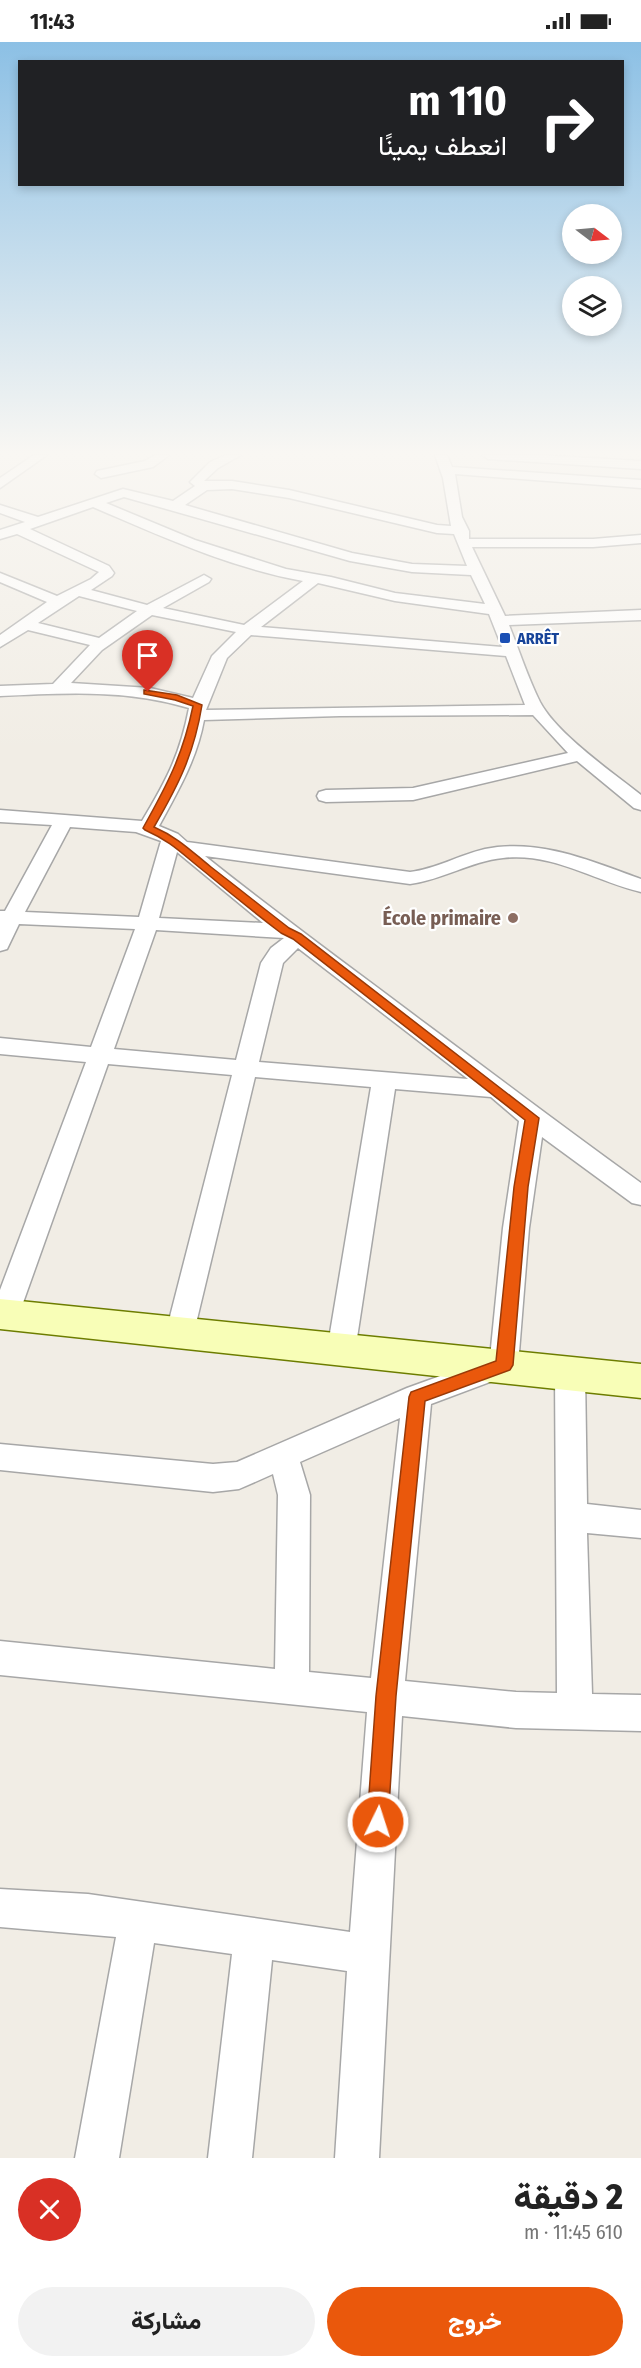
<!DOCTYPE html>
<html lang="ar">
<meta charset="utf-8">
<style>
body{margin:0;font-family:"Fira Sans Condensed",Vazirmatn,sans-serif;background:#f2f2f2;color:#222;direction:rtl;height:100vh;display:flex;flex-direction:column;font-size:22px;white-space:nowrap}
*{box-sizing:border-box;margin:0}
p{font-size:20px;color:#767676}
.icon{flex:none;width:33px;height:33px;fill:none;stroke:currentColor;stroke-width:2;stroke-linecap:round;stroke-linejoin:round}
.map{position:relative;height:2116px;overflow:hidden;direction:ltr}
.side{display:flex;flex-direction:column;background:#fff;flex:1}
.side>*{flex:none}
.guide{position:absolute;left:18px;top:18px;width:606px;height:126px;border-radius:0px;box-shadow:0 3px 9px #0003;direction:rtl;background:#202124;color:#fff;overflow:hidden}
.needle{width:39px;rotate:106deg}
.fabs{position:absolute;left:562px;top:162px;display:grid;gap:12px}
.fabs a{display:grid;place-items:center;width:60px;height:60px;border-radius:50%;background:#fff;box-shadow:0 3px 9px #0003;font-size:30px}
.pin{position:absolute;display:grid;place-items:center;width:51px;height:51px;color:#fff;margin:-62px -26px;border-radius:50% 50% 50% 0;rotate:-45deg;box-shadow:0 0 6px #0007}
.pin .icon{rotate:45deg}
.me{position:absolute;width:66px;margin:-33px;rotate:4deg;stroke-linejoin:round;filter:drop-shadow(0 0 4px #0008)}
.turn{display:flex;align-items:center;gap:21px;height:126px;padding:0 18px;font-size:27px}
.turn .icon{width:78px;height:78px;stroke-width:2.5}
.turn b{display:block;font-size:42px;line-height:51px}
.round{display:grid;place-items:center;flex:none;width:63px;height:63px;border-radius:32px;background:#f2f2f2}
.headline{display:flex;align-items:center;justify-content:space-between;height:102px;padding:0 18px}
h1{font-size:36px;font-weight:800;line-height:45px}
.cta{display:flex;gap:12px;margin-top:auto;padding:12px 18px}
.cta a{flex:1;height:69px;border-radius:36px;background:#ea580c;color:#fff;font-size:24px;font-weight:800;line-height:69px;text-align:center}
.cta a+a{background:#f2f2f2;color:#222}
.status{display:flex;justify-content:space-between;align-items:center;height:42px;padding:0 30px;background:#fff;direction:ltr}
.status svg{height:16px;fill:currentColor}
.map>svg:first-child{display:block}
.lines{fill:none;stroke-linecap:round;stroke-linejoin:round}
.street-casing{stroke:#a7a7a7;stroke-width:3}
.secondary-casing{stroke:#6d7d00;stroke-width:3}
.street{fill:#fff;fill-rule:evenodd}
.secondary{fill:#f8feb7;fill-rule:evenodd}
.route{fill:#ea580c;stroke:#983908;stroke-width:1.5}
.transit-dot{fill:#1a4fb4;stroke:#fff;stroke-width:2}
.education-dot{fill:#8d6e63;stroke:#fff;stroke-width:2}
.labels{text-anchor:middle;stroke-width:4.5;stroke-linejoin:round;paint-order:stroke}
.far-transit-label{font-size:16px;font-weight:bold;fill:#164399;stroke:#fff;text-anchor:start}
.education-label{font-size:20px;font-weight:bold;fill:#785e54;stroke:#fff;text-anchor:end}
</style>
<div class="status"><b>11:43</b><svg viewBox="0 0 49 12"><path d="M0 12V9h3v3zM5 12V6h3v6zM10 12V3h3v9zM15 12V0h3v12zM26 1h20v11H26zM47 4h2v5h-2z"/></svg></div>
<div class="map">
<svg width="641" height="2116" viewBox="0 0 641 2116">
<rect width="100%" height="100%" fill="#f1ede5"/>
<g class="lines">
<g class="street-casing">
<g id="street">
<path d="M 34,413 L 47,413 L 0,446 L 0,436 Z"/>
<path d="M 155,413 L 169,413 L 153,425 L 101,436 L 95,432 L 97,429 L 145,419 Z"/>
<path d="M 226,413 L 241,413 L 218,426 L 204,439 L 232,439 L 289,448 L 437,483 L 451,484 L 443,436 L 435,413 L 447,413 L 452,425 L 641,438 L 641,446 L 455,432 L 462,475 L 469,489 L 469,497 L 593,497 L 641,493 L 641,501 L 593,505 L 472,505 L 505,574 L 641,568 L 641,578 L 509,583 C 519,608 528,636 540,660 C 557,692 612,730 641,753 L 641,768 L 634,766 L 577,719 L 413,758 L 326,760 L 319,758 L 317,754 L 319,750 L 326,748 L 413,746 L 568,711 L 533,673 L 340,674 L 204,678 C 197,717 178,749 159,784 L 178,792 L 187,800 L 410,830 C 436,827 459,813 485,807 C 539,796 591,819 641,837 L 641,850 C 595,839 552,810 503,816 C 471,819 442,838 410,842 L 205,814 C 276,871 349,924 422,979 C 495,1033 567,1088 641,1141 L 641,1163 L 632,1161 L 542,1095 L 529,1186 L 518,1323 L 514,1331 L 431,1362 L 405,1639 L 516,1650 L 557,1651 L 555,1331 L 560,1323 L 570,1319 L 580,1323 L 585,1331 L 587,1462 L 641,1468 L 641,1496 L 587,1491 L 592,1652 L 641,1653 L 641,1689 L 516,1686 L 402,1674 L 379,2116 L 335,2116 L 347,1929 L 272,1918 L 252,2116 L 208,2116 L 232,1912 L 154,1901 L 119,2116 L 75,2116 L 116,1895 L 0,1885 L 0,1847 L 88,1852 L 350,1890 L 367,1670 L 0,1633 L 0,1599 L 275,1627 L 278,1453 L 273,1432 L 239,1447 L 213,1450 L 0,1428 L 0,1402 L 213,1422 L 237,1420 L 407,1346 L 490,1316 L 503,1186 L 519,1079 L 491,1055 L 395,1047 L 355,1309 L 351,1317 L 341,1321 L 331,1317 L 327,1309 L 371,1045 L 255,1035 L 193,1294 L 189,1302 L 179,1305 L 169,1302 L 165,1294 L 232,1033 L 108,1022 L 19,1272 L 15,1280 L 5,1283 L 0,1281 L 0,1248 L 86,1020 L 0,1012 L 0,996 L 91,1005 L 135,887 L 19,882 L 7,907 L 0,909 L 0,869 L 5,869 L 52,783 L 0,780 L 0,768 L 142,779 C 166,739 180,713 189,666 C 127,647 64,651 0,654 L 0,644 L 53,642 L 90,603 L 28,588 L 0,605 L 0,593 L 47,560 L 0,540 L 0,531 L 57,554 L 91,537 L 99,530 L 17,492 L 0,497 L 0,488 L 25,480 L 0,471 L 0,463 L 38,475 L 123,447 L 173,459 L 195,444 L 190,440 L 210,420 ZM 232,447 L 289,456 L 437,491 L 454,492 L 467,524 L 412,522 L 352,511 L 185,463 L 207,448 ZM 124,455 L 350,519 L 412,530 L 471,533 L 485,562 L 395,551 L 331,535 L 286,527 L 195,498 L 106,461 ZM 93,465 C 161,494 230,526 303,539 L 244,583 L 163,566 L 209,540 L 211,537 L 204,533 L 147,563 L 91,548 L 112,534 L 114,531 L 109,524 L 30,487 ZM 318,541 L 395,559 L 489,572 L 502,605 L 261,585 ZM 79,554 L 137,569 L 99,596 L 38,581 ZM 152,573 L 236,590 L 212,614 L 193,656 L 150,646 L 71,641 L 102,608 ZM 251,593 L 506,614 L 525,663 L 206,668 L 227,616 ZM 70,785 L 136,790 L 161,799 L 139,875 L 25,870 ZM 177,810 L 263,881 L 159,876 ZM 156,888 L 284,896 L 271,906 L 261,921 L 236,1018 L 114,1007 ZM 298,906 L 468,1037 L 259,1020 L 283,921 ZM 400,1376 L 371,1636 L 309,1630 L 310,1453 L 300,1420 Z"/>
<path d="M 482,413 L 538,413 L 641,419 L 641,427 L 488,417 Z"/>
</g>
</g>
<g class="secondary-casing">
<path id="secondary" d="M 0,1257 L 641,1322 L 641,1356 L 0,1287 Z"/>
</g>
<use href="#street" class="street"/>
<use href="#secondary" class="secondary"/>
</g>
<linearGradient id="sky" x2="0" y2="1"><stop stop-color="#8cc0e5"/><stop offset="0.58" stop-color="#f9f7f3"/><stop offset="1" stop-color="#f9f7f3" stop-opacity="0"/></linearGradient>
<rect width="641" height="709" fill="url(#sky)"/>
<path class="route" d="M 144,648 L 177,653 L 202,663 C 194,712 179,742 154,785 C 179,796 191,809 211,825 C 237,845 263,866 289,886 L 301,892 L 539,1076 L 528,1145 L 513,1323 L 510,1328 L 425,1359 L 396,1654 L 388,1780 L 385,1787 L 378,1790 L 370,1787 L 367,1780 L 376,1654 L 409,1355 L 411,1350 L 496,1319 L 514,1145 L 525,1078 L 293,897 L 281,891 C 255,871 230,851 205,830 C 182,812 172,800 145,788 L 143,786 C 167,743 183,713 193,664 L 175,658 L 144,652 Z"/>
<rect class="transit-dot" x="499" y="590" width="12" height="12" rx="3"/>
<circle class="education-dot" cx="513" cy="876" r="6"/>
<g class="labels">
<g class="far-transit-label">
<text x="517" y="602">ARRÊT</text>
</g>
<g class="education-label">
<text x="501" y="883">École primaire</text>
</g>
</g>
</svg>
<div class="fabs">
<a><svg class="needle" viewBox="-14 -14 28 28"><path d="M0-13l5 13h-10z" fill="#e53935"/><path d="M0 13l5-13h-10z" fill="#767676"/></svg></a>
<a><svg class="icon" aria-label="layers" viewBox="0 0 24 24"><path d="M12 4l9 5-9 5-9-5zM3 14l9 5 9-5"/></svg></a>
</div>
<div class="pin" style="left:148px;top:650px;background:#d93025"><svg class="icon" aria-label="arrive" viewBox="0 0 24 24"><path d="M6 21V4h12l-3 4 3 4H6"/></svg></div>
<svg class="me" style="left:378px;top:1780px" viewBox="-20 -20 40 40"><circle r="17" fill="#ea580c" stroke="#fff" stroke-width="3"/><path d="M0-11L8 9 0 5-8 9z" fill="#fff"/></svg>
<div class="guide">
<div class="turn"><svg class="icon" aria-label="right" viewBox="0 0 24 24"><path d="M7 20v-9h11M14 6l5 5-5 5"/></svg><div><b>110 m</b>انعطف يمينًا</div></div>
</div>
</div>
<section class="side">
<div class="headline"><div><h1>2 دقيقة</h1><p>610 m · 11:45</p></div><a class="round" style="background:#d93025;color:#fff"><svg class="icon" aria-label="close" viewBox="0 0 24 24"><path d="M6 6l12 12M18 6L6 18"/></svg></a></div>
<div class="cta"><a>خروج</a><a>مشاركة</a></div>
</section>
